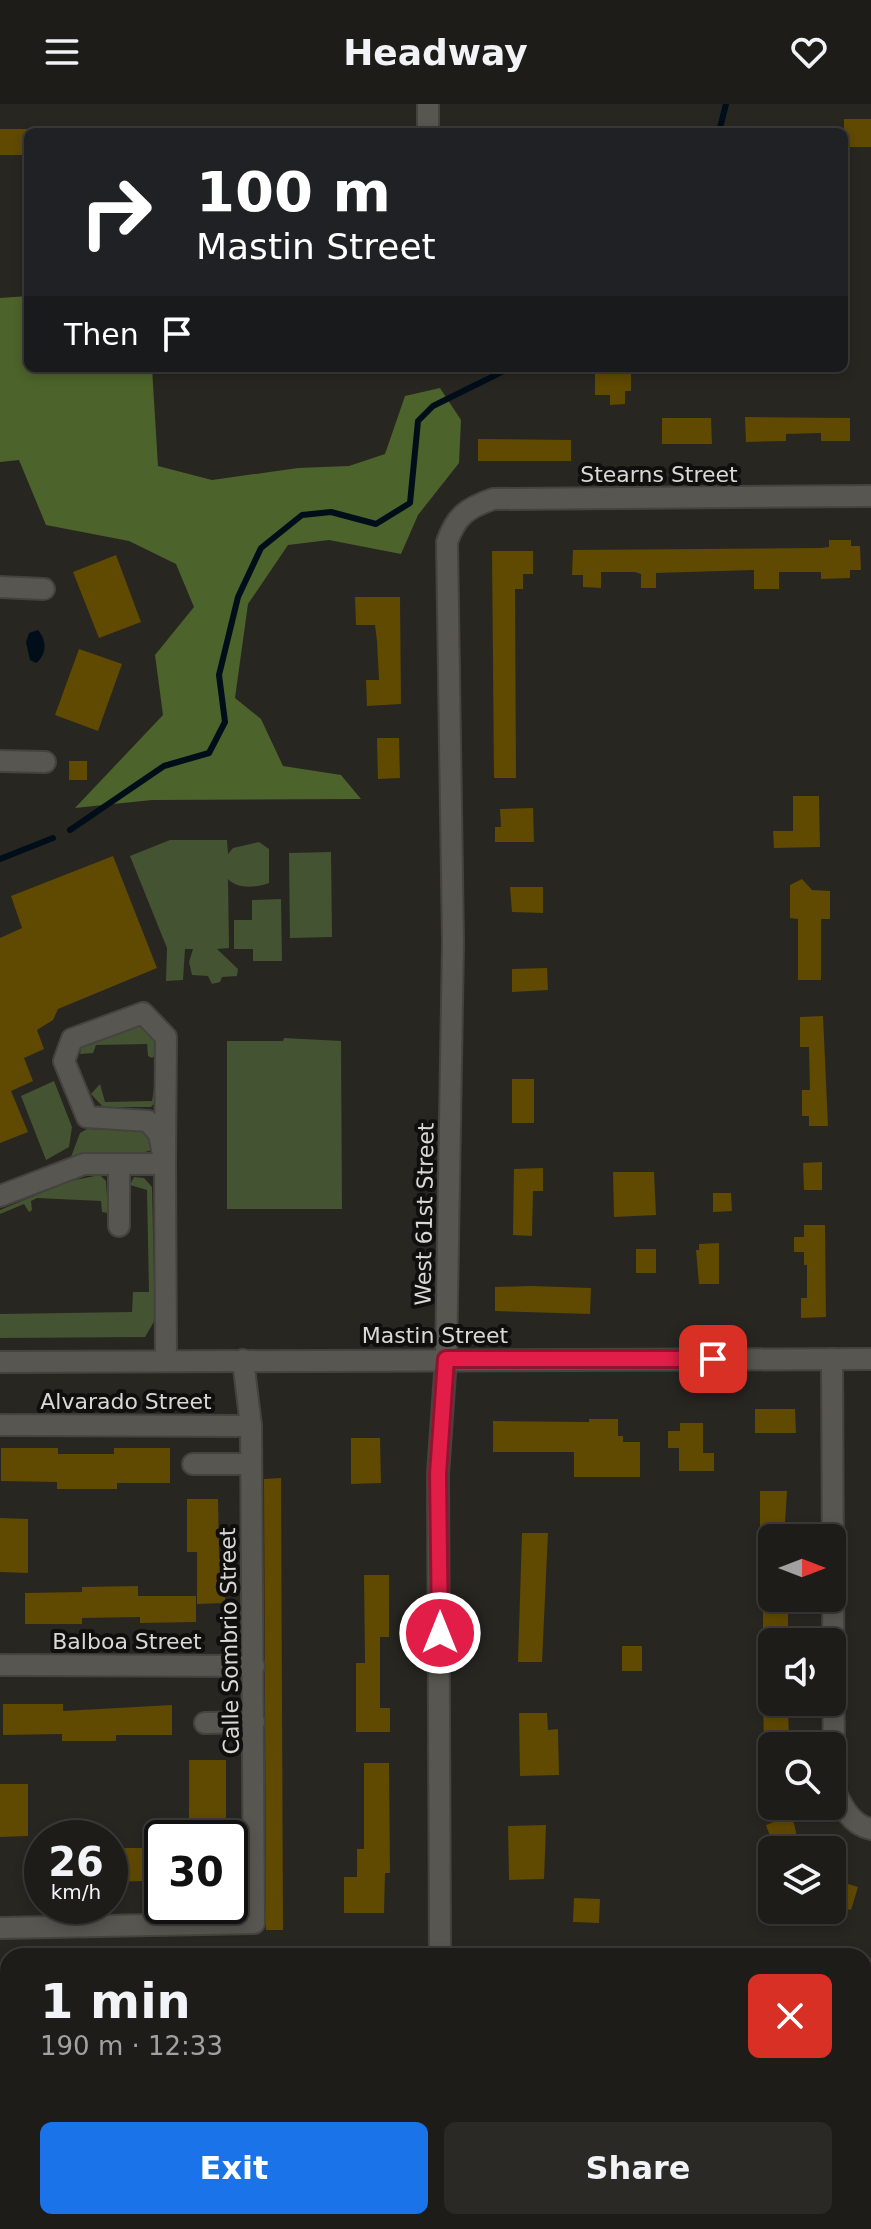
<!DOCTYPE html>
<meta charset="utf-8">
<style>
body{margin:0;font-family:"DejaVu Sans",sans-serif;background:#2b2926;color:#f1f3f6;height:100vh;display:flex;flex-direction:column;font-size:30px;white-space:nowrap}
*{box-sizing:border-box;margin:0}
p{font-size:26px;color:#a1a1a2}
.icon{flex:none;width:44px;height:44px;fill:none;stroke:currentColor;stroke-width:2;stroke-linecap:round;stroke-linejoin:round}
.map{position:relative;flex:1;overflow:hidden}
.drawer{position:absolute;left:0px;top:1844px;width:872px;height:282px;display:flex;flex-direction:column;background:#1e1c19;border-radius:24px 24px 0 0;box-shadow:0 4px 12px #0003,0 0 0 2px #3c3a38}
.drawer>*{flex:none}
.banner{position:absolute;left:24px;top:24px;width:824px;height:244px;border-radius:12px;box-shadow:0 4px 12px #0003,0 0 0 2px #3c3a38;background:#202124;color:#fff;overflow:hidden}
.needle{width:52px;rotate:90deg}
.tools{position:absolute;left:758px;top:1420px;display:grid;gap:16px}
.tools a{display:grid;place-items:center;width:88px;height:88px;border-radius:12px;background:#1e1c19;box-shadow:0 4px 12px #0003,0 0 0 2px #3c3a38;font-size:40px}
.speed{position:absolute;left:24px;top:1716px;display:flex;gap:16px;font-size:40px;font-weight:700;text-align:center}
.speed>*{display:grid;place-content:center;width:104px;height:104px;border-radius:50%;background:#1e1c19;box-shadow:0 4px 12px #0003,0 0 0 2px #3c3a38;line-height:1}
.speed small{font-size:20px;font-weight:400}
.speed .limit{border:4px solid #111;border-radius:12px;background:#fff;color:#111}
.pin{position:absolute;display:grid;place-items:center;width:68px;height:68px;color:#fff;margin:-34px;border-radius:16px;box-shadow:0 4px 12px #0006}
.me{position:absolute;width:88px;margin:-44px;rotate:0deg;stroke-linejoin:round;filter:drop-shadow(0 0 6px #0008)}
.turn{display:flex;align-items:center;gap:28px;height:168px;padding:0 40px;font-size:36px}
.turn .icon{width:104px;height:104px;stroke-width:2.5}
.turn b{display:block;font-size:56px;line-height:68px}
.then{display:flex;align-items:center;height:76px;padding:0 40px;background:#0003;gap:16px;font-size:30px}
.round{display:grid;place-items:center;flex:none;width:84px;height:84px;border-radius:12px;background:#2b2926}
.overview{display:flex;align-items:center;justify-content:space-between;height:136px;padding:0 40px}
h1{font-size:48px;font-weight:700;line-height:60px}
.button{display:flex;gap:16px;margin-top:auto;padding:16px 40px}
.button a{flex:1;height:92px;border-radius:12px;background:#1a73e8;color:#fff;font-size:32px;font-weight:700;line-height:92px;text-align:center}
.button a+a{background:#2b2926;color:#f1f3f6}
header{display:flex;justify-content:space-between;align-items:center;height:104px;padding:0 40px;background:#1e1c19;font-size:36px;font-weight:700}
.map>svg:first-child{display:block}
.green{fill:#445331}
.forest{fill:#4c632b}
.water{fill:#000e19}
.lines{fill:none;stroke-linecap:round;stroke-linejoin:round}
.stream{stroke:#000e19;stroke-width:6}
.building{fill:#604900}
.minor-casing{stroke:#45433f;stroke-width:24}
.minor{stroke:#585650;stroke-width:20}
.route-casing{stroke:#92132f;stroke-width:20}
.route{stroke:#e11d48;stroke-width:14}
.labels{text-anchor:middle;stroke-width:8;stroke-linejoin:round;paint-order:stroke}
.street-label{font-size:22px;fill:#d9d8d4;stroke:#100f0d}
</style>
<header><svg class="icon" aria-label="menu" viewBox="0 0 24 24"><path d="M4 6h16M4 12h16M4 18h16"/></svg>Headway<svg class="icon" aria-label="heart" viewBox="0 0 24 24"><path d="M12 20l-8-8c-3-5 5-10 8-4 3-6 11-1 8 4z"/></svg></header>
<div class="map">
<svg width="871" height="2125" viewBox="0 0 871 2125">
<rect width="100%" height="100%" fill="#282621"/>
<g class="green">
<path d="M 170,736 L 227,736 L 228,750 L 233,744 L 259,738 L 269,745 L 269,779 C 255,784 237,785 228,775 L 229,844 L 217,845 L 238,865 L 237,872 L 222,873 L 220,878 L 212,880 L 208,872 L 192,871 L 189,858 L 193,845 L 185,845 L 183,876 L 166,877 L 167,844 L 130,752 Z"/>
<path d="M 331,748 L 332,833 L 290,834 L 289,749 Z"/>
<path d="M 281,795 L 282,857 L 253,857 L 253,845 L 234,845 L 234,816 L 252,816 L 252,796 Z"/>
<path d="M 140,920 L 156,935 L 157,950 L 152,954 L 148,952 L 147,940 L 96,941 L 93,949 L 80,950 L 81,944 Z"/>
<path d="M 284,934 L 341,937 L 342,1105 L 227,1105 L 227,937 L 283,937 Z"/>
<path d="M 54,977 L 72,1023 L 69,1043 L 46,1056 L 21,992 Z"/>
<path d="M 155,979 L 157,996 L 151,1003 L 103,1003 L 91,990 L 100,980 L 105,998 L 152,997 Z"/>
<path d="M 87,1025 L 147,1027 L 156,1043 C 140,1056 94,1048 71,1053 L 80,1029 Z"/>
<path d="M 100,1071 L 106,1077 L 108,1109 L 102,1108 L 101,1097 L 37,1094 L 31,1097 L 32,1106 L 29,1108 L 24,1100 L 0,1110 L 0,1106 L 70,1077 Z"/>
<path d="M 134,1073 L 144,1074 L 152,1083 L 155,1216 L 145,1233 L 0,1234 L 0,1210 L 132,1208 L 133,1188 L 149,1188 L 147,1086 L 130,1081 Z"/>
</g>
<path class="forest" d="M 28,192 L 28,264 L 152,264 L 158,362 L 212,376 L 298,364 L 349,362 L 385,350 L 405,292 L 440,284 L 461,316 L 459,359 L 418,411 L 401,450 L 329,436 L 288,441 L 248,500 L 235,594 L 261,615 L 283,662 L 341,671 L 361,695 L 152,696 L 75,704 L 163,611 L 155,551 L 194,503 L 176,460 L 129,437 L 46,421 L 19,356 L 0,358 L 0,194 Z"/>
<path class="water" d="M 38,526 C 47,536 47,551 36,559 L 30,556 L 26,538 L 29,529 Z"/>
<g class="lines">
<g class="stream">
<path d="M 719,28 L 726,0"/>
<path d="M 70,726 L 164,662 L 209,649 L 225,618 L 219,571 L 238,493 L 261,444 L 302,411 L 331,408 L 376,420 L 410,399 L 418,317 L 433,302 L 510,264"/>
<path d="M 0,755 L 53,734"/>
</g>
</g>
<g class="building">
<rect x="844" y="15" width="27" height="28"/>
<rect x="0" y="25" width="28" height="26"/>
<path d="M 595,264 L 625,264 L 625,269 L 631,269 L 631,287 L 625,287 L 625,300 L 610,301 L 610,291 L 595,291 Z"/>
<path d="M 745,313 L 850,314 L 850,337 L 821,337 L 821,329 L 786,330 L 786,337 L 746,338 Z"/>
<path d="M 662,314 L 711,314 L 712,340 L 662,340 Z"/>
<path d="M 478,335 L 571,336 L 571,357 L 478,357 Z"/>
<path d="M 829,436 L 851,436 L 851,442 L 860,442 L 861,466 L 850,466 L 850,474 L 821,475 L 821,468 L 779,468 L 779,485 L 754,485 L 754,466 L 656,469 L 656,484 L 641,484 L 641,470 L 635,468 L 601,468 L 601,484 L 583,483 L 583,471 L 572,471 L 573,446 L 821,444 L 829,443 Z"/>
<path d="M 492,447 L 533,447 L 533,470 L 523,470 L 523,485 L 515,485 L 516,674 L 494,674 Z"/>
<path d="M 116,451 L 141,518 L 99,534 L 73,468 Z"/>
<path d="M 355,493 L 400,493 L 401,600 L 367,602 L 366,576 L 379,576 L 377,537 L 375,521 L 356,521 Z"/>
<path d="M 79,545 L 122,560 L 98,627 L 55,611 Z"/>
<path d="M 377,634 L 399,634 L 400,674 L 378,675 Z"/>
<rect x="69" y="657" width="18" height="19"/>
<path d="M 793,692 L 819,692 L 820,743 L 774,744 L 773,727 L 793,727 Z"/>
<path d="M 533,704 L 534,738 L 495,738 L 495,723 L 501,723 L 500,705 Z"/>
<path d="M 113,752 L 157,864 L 58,905 L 53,916 L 37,926 L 44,945 L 24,954 L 33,977 L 11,987 L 28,1028 L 0,1039 L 0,834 L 22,824 L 11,792 Z"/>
<path d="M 802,775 L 812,786 L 830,787 L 830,815 L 821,815 L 821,876 L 798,876 L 798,815 L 790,814 L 790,781 Z"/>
<path d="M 510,783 L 543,783 L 543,809 L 512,808 Z"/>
<path d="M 547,864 L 548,886 L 512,888 L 512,865 Z"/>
<path d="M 823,912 L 828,1022 L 809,1022 L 809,1012 L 802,1012 L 802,986 L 810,986 L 809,943 L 800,943 L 800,913 Z"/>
<rect x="512" y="975" width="22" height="44"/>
<path d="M 822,1058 L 822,1086 L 804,1086 L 803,1059 Z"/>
<path d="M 543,1064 L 543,1087 L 533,1087 L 532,1132 L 513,1131 L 514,1065 Z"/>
<path d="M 613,1068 L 654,1068 L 656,1111 L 614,1113 Z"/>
<path d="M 713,1089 L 731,1089 L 732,1107 L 713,1108 Z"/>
<path d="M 804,1121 L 825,1121 L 826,1213 L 801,1214 L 801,1194 L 807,1194 L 807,1161 L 804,1161 L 804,1148 L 794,1148 L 794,1133 L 804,1133 Z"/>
<path d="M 719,1139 L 719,1180 L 699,1180 L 696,1146 L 699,1146 L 699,1140 Z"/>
<rect x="636" y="1145" width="20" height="24"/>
<path d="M 531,1182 L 591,1184 L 590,1210 L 495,1207 L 495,1183 Z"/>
<path d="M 755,1305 L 795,1305 L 796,1329 L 755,1329 Z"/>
<path d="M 589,1315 L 618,1315 L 618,1332 L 623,1332 L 623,1338 L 640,1338 L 640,1373 L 574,1373 L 574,1348 L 493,1348 L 493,1317 L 589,1318 Z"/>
<path d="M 680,1319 L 703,1319 L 703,1349 L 714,1349 L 714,1367 L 679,1367 L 679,1344 L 668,1344 L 668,1327 L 680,1327 Z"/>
<path d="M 351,1334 L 380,1334 L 381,1379 L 351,1380 Z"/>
<path d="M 1,1344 L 58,1344 L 58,1350 L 114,1350 L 114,1344 L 170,1344 L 170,1379 L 117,1379 L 117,1385 L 57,1385 L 57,1378 L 1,1377 Z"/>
<path d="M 281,1374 L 283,1826 L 266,1826 L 264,1375 Z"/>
<path d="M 760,1387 L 787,1387 L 784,1434 L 760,1434 Z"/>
<path d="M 187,1395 L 218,1395 L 219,1449 L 225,1451 L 225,1499 L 197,1500 L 197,1448 L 187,1448 Z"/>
<path d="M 0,1414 L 28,1415 L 28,1469 L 0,1468 Z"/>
<path d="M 522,1429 L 548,1429 L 542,1558 L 518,1558 Z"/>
<path d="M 364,1471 L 389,1471 L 389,1533 L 380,1533 L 380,1604 L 390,1604 L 390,1628 L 356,1628 L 356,1559 L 365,1559 Z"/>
<path d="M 138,1482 L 138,1492 L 196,1492 L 196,1518 L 140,1519 L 140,1513 L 82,1514 L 82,1520 L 25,1520 L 25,1489 L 82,1488 L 82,1483 Z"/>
<rect x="763" y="1494" width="25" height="44"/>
<rect x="622" y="1542" width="20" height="25"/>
<path d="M 763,1598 L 788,1598 L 789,1638 L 764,1638 Z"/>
<path d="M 3,1600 L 63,1600 L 63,1607 L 172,1601 L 172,1631 L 116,1631 L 116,1637 L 62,1637 L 62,1630 L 3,1631 Z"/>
<path d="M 519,1609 L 547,1609 L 548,1626 L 558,1625 L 559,1671 L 520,1672 Z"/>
<path d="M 189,1656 L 226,1656 L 226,1734 L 198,1734 L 197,1714 L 189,1714 Z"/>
<path d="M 364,1659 L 389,1659 L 390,1769 L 385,1769 L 384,1809 L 344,1809 L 344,1773 L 357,1773 L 357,1745 L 364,1745 Z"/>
<path d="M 0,1680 L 28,1680 L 28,1732 L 0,1733 Z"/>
<path d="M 792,1711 L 800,1746 L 775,1746 L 766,1721 Z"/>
<path d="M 546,1721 L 544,1775 L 509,1776 L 508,1722 Z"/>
<path d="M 110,1744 L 147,1744 L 147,1752 L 162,1752 L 162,1784 L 143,1784 L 143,1777 L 110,1778 Z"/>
<rect x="26" y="1751" width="16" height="32"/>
<path d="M 832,1775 L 858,1783 L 851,1806 L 832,1801 Z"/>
<path d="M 574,1794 L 600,1795 L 599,1819 L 573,1818 Z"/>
</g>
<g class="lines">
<g class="minor-casing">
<g id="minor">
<path d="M 428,0 L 428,28"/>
<path d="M 0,483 L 44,485"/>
<path d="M 0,657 L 45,658"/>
<path d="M 143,909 L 166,933 L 165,1060 L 159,1030 L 148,1017 L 87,1013 L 64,957 L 72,935 Z"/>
<path d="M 119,1061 L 119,1122"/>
<path d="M 0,1092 L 84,1060 L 165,1060 L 166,1257"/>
<path d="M 832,1255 L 834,1685 C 842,1702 851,1721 871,1725"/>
<path d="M 0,1258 L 871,1255"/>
<path d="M 0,1321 L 251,1322"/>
<path d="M 193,1360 L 251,1360"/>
<path d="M 0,1561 L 254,1562"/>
<path d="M 205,1619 L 254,1618"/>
<path d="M 0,1824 L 254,1819 L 251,1322 L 243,1256"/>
<path d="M 440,1852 L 438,1370 L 446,1255 L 453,839 L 447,438 C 456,412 467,404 493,395 L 871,392"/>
<path d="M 432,2118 L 432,2125"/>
</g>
</g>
<use href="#minor" class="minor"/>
</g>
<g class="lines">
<g class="route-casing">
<path id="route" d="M 440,1529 L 438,1370 L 446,1255 L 713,1255"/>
</g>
<use href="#route" class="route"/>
</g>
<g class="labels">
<g class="street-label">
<text x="659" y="378">Stearns Street</text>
<text transform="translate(424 1110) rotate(-89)" y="8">West 61st Street</text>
<text x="435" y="1239">Mastin Street</text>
<text x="126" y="1305">Alvarado Street</text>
<text x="127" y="1545">Balboa Street</text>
<text transform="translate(229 1537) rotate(-91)" y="8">Calle Sombrio Street</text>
</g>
</g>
</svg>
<div class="tools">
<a><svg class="needle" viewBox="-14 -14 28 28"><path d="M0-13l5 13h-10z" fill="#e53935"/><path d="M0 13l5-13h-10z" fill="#a1a1a2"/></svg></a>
<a><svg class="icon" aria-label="sound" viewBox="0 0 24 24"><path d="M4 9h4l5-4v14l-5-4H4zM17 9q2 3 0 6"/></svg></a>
<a><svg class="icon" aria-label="search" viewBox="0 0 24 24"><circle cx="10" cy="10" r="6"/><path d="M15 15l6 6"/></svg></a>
<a><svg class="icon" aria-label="layers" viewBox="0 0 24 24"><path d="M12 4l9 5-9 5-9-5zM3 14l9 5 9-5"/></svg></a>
</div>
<div class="speed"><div>26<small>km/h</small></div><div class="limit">30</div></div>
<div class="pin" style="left:713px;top:1255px;background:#d93025"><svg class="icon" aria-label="arrive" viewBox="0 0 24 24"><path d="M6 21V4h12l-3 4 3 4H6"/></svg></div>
<svg class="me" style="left:440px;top:1529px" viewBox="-20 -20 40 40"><circle r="17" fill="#e11d48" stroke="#fff" stroke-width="3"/><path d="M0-11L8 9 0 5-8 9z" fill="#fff"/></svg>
<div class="banner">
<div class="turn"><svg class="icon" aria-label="right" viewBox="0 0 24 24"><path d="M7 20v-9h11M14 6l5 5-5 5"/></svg><div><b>100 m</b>Mastin Street</div></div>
<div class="then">Then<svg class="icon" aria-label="arrive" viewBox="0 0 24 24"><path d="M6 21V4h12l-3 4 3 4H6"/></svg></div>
</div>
<section class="drawer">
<div class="overview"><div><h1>1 min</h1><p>190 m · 12:33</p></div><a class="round" style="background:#d93025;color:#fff"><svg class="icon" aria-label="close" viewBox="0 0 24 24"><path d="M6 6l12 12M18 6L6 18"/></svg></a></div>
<div class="button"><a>Exit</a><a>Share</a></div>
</section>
</div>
